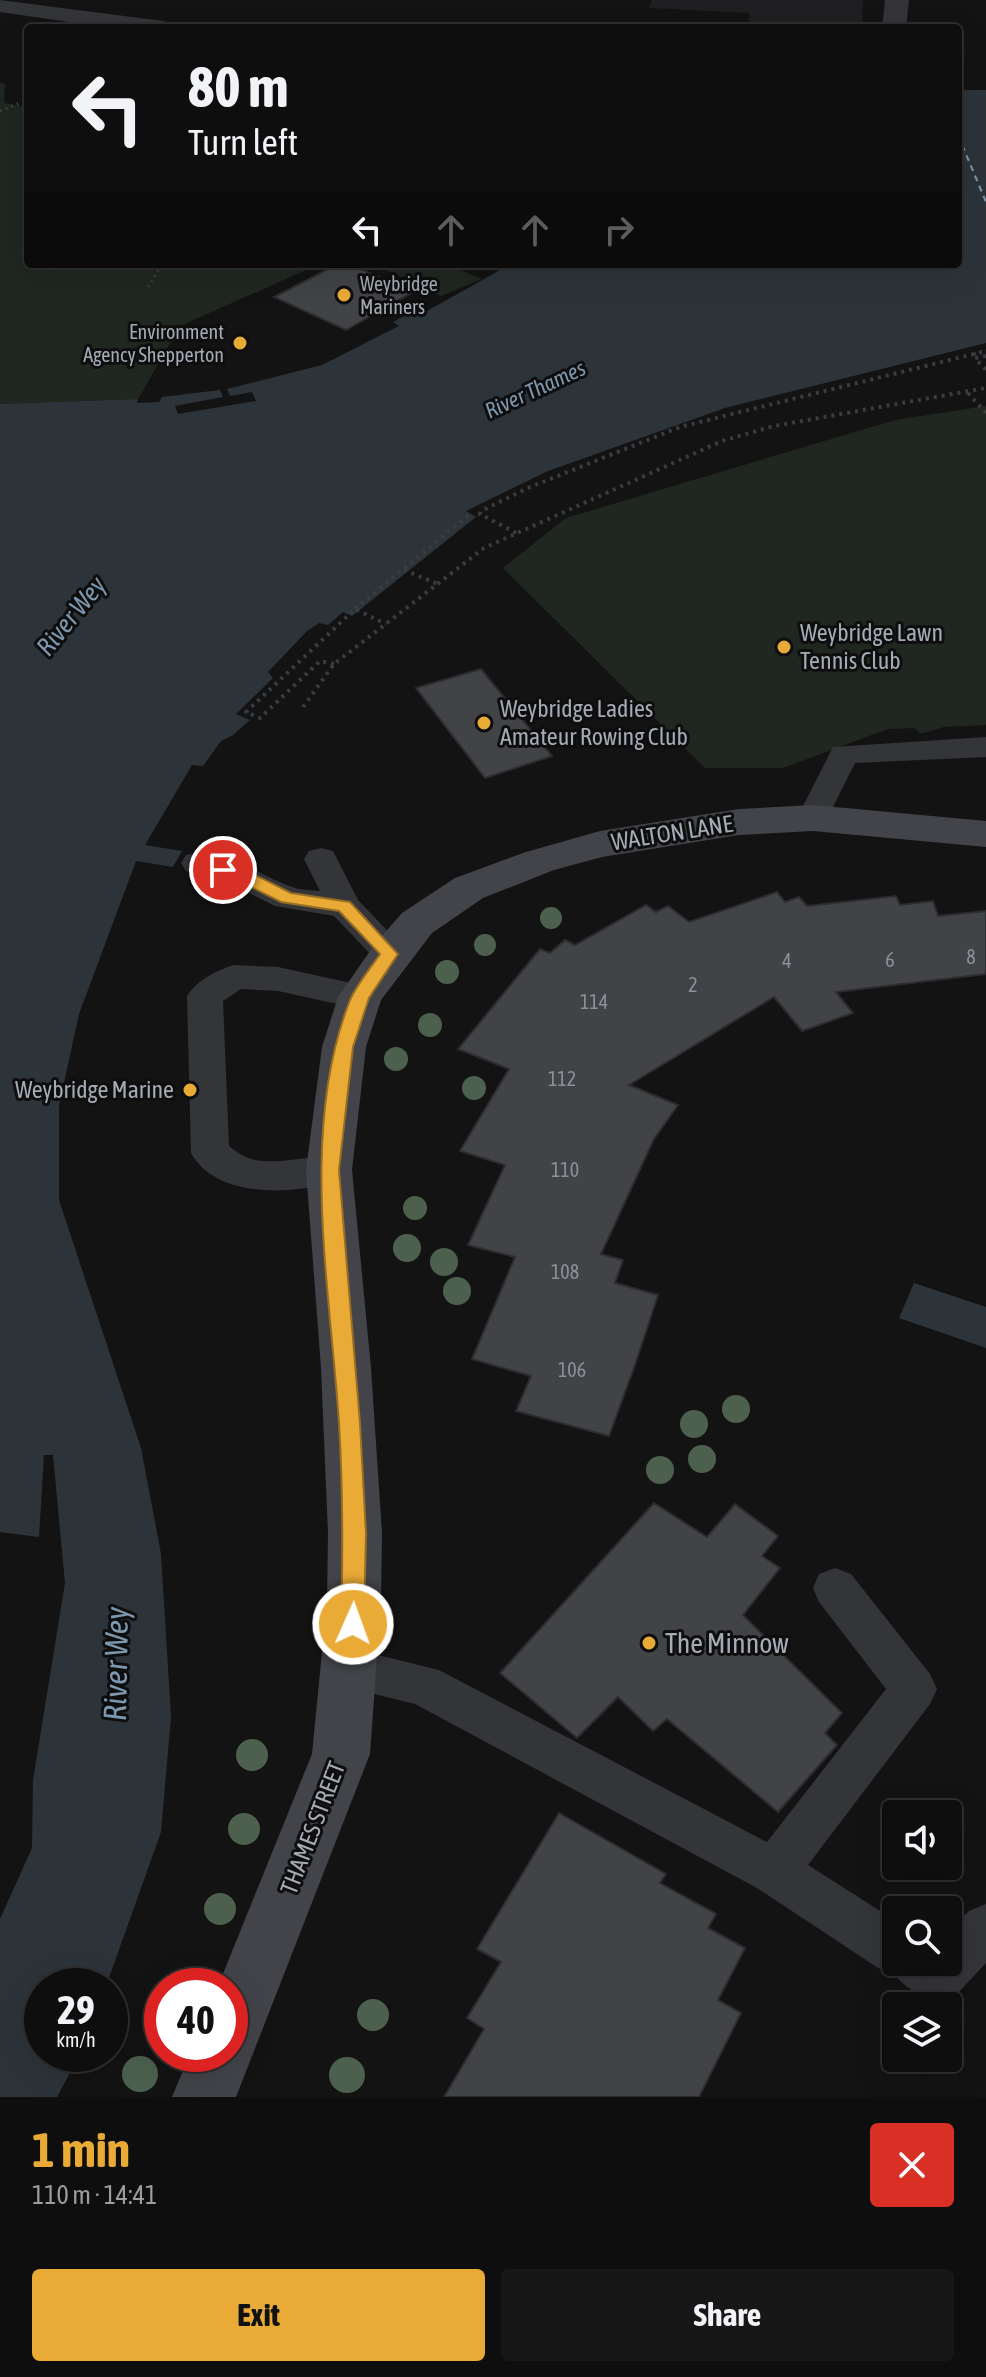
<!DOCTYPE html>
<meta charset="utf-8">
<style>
body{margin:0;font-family:"Asap Condensed",sans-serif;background:#171718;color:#f1f3f6;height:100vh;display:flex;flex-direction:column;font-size:30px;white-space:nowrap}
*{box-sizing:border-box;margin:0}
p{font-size:26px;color:#9b9c9e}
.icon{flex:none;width:44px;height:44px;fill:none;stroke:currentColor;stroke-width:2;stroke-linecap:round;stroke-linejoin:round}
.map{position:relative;height:2097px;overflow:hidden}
.side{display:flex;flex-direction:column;background:#0e0e0f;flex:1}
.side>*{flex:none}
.top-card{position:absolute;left:24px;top:24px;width:938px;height:244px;border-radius:8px;box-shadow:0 8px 32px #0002,0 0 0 2px #2e2e2f;background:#0e0e0f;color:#f1f3f6;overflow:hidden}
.fabs{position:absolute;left:882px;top:1800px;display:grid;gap:16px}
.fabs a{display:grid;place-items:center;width:80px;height:80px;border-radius:8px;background:#0e0e0f;box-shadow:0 8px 32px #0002,0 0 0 2px #2e2e2f;font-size:40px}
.speed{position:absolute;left:24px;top:1968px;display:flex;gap:16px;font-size:40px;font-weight:700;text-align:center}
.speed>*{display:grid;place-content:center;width:104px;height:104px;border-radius:50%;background:#0e0e0f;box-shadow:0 8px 32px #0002,0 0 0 2px #2e2e2f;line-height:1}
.speed small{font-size:20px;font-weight:400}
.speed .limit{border:12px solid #d22;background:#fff;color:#111}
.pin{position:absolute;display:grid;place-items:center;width:68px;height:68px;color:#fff;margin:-34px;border:4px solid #fff;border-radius:50%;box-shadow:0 2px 8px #0007}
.me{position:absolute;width:88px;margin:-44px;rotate:2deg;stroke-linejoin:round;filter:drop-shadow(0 0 6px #0008)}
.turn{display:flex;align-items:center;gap:28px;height:168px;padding:0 32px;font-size:36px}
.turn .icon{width:104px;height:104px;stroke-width:2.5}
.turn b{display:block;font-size:56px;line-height:68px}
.lanes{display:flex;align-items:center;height:76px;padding:0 32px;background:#0003;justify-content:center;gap:40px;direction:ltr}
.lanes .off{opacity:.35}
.round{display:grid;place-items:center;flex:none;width:84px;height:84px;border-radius:8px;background:#171718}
.overview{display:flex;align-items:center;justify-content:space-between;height:136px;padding:0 32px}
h1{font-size:48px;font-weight:700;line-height:60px;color:#e9aa36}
.action{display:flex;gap:16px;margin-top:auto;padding:16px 32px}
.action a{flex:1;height:92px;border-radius:8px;background:#e9aa36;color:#111;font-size:32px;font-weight:700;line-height:92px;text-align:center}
.action a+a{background:#171718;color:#f1f3f6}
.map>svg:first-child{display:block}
.built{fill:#1f1f21}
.green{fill:#1f2720}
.water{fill:#2c343a}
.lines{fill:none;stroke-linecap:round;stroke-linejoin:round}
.ferry{stroke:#7d98ae;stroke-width:2;stroke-dasharray:6 5;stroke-linecap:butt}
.building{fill:#424347;stroke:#2d2d30;stroke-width:2}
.path-far1{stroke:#3a3c40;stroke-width:3;stroke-dasharray:2 4;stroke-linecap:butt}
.path{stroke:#3a3c40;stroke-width:4;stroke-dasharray:3 5;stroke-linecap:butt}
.lane{fill:#343539;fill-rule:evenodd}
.street{fill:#343539;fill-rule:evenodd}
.secondary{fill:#424449;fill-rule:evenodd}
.tree{fill:#4d604e}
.route{fill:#e9aa36;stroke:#976e23;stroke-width:2}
.poi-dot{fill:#e9aa36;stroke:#0e0e0f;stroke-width:3}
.labels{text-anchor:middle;stroke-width:6;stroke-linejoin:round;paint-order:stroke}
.far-poi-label{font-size:20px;fill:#a5aab4;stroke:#0e0e0f;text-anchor:start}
.number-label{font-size:20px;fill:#8c9099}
.far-water-label{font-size:22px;font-style:italic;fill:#7d98ae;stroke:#0e0e0f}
.poi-label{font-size:24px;fill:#a5aab4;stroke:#0e0e0f;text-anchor:start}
.street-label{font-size:24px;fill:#a5aab4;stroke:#0e0e0f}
.water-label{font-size:26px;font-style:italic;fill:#7d98ae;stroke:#0e0e0f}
.near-poi-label{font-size:28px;fill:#a5aab4;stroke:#0e0e0f;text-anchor:start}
.near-water-label{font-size:32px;font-style:italic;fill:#7d98ae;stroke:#0e0e0f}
</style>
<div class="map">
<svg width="986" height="2097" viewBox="0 0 986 2097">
<rect width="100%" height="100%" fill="#131314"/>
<path class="built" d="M 652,0 L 863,0 L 862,28 L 749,28 L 749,13 L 649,8 Z"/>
<g class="green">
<path d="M 0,83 L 5,84 L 4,103 L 28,107 L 28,264 L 320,264 L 180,326 L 138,399 L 0,404 Z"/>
<path d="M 373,264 L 446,264 L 482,279 L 441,296 Z"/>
<path d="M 986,406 L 986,725 L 944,727 L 921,734 L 915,728 L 888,729 L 783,768 L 705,768 L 503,568 L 566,518 L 895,420 Z"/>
</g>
<g class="water">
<path d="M 958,90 L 986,90 L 986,343 L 725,408 L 548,471 L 466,511 L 476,517 L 352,616 L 343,612 L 328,625 L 319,623 L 307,631 L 268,672 L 273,678 L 236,714 L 250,720 L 233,735 L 221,741 L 203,766 L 192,765 L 145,845 L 182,851 L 173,867 L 136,861 L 79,1014 L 59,1106 L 59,1200 L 141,1448 L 161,1554 L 171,1717 L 161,1832 L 106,1986 L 42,1986 L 42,2054 L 80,2054 L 57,2097 L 0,2097 L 0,1919 L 32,1848 L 33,1780 L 65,1583 L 53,1455 L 44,1455 L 39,1537 L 0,1532 L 0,404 L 138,399 L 137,403 L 159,402 L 162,397 L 220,390 L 223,397 L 175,406 L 178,414 L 256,401 L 252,392 L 230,396 L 227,389 L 322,365 L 399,326 L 393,322 L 410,313 L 418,316 L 511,264 L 958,264 Z"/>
<path d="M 914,1283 L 986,1307 L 986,1348 L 899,1318 Z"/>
</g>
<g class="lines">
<path class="ferry" d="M 958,135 L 986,202"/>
</g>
<g class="building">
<path d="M 338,264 L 349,264 L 413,292 L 346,330 L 274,297 Z"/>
<path d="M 481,669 L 552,756 L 485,778 L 416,688 Z"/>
<path d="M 777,892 L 785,902 L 799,897 L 807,906 L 896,896 L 900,905 L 933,901 L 938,916 L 986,911 L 986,974 L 836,992 L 853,1013 L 802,1031 L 774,997 L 629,1085 L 678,1105 L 654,1139 L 601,1254 L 623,1260 L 615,1283 L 658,1295 L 635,1365 L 609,1436 L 516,1411 L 531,1376 L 472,1359 L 515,1257 L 468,1245 L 505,1165 L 460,1151 L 509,1069 L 458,1049 L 540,949 L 550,953 L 565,940 L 575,945 L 646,905 L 656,912 L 668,906 L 689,922 Z"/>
<path d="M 654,1503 L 707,1537 L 735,1504 L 778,1536 L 762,1556 L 780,1568 L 743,1615 L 842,1713 L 825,1733 L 837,1745 L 778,1812 L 667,1719 L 653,1731 L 618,1697 L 577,1738 L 500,1673 Z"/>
<path d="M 559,1813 L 666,1874 L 660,1883 L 716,1914 L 708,1928 L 745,1948 L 718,2000 L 741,2013 L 699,2097 L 444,2097 L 484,2029 L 467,2018 L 501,1962 L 477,1949 Z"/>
</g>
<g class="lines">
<g class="path-far1">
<path d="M 0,111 L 28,100"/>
<path d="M 148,287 L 162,264"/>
<path d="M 974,354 L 986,351"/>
</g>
<g class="path">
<path d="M 986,356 L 975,358 L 986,370"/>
<path d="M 968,393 L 986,413"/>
<path d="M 516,533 L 480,514 L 481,511 L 528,488 L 680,427 L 982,352"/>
<path d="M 404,570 L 438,584"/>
<path d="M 355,609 L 470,514"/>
<path d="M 334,664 L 320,661 L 260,718 L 246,712 L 355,609 L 386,624"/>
<path d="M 303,707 L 334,664 L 484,548 L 722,441 L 774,426 L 986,388"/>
</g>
<g class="lane">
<path d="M 986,737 L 986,757 L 855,763 L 824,825 L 813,829 L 802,825 L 797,818 L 833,747 Z"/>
<path d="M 321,848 L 333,851 L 358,900 L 402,946 L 407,954 L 402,962 L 390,966 L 378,962 L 334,916 L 275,906 L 235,886 L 186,871 L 181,863 L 186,855 C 223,845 261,878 295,888 C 302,890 312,890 320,891 L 304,859 L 309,851 Z"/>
<path d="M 234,965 L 278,967 L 360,985 L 372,988 L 378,997 L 372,1006 L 360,1009 L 278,991 L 241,989 L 223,1001 L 229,1146 C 235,1151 244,1157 251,1159 C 282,1167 313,1151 342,1160 L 348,1170 L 342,1180 C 298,1194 218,1201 191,1153 L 187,996 C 197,980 217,970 234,965 Z"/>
<path d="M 835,1568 L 851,1574 L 930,1674 L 937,1689 L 930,1704 L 808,1865 L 896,1921 L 896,1962 L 948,1962 L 948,1931 L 969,1911 L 986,1904 L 986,1963 L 956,1995 L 938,2002 C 923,1996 904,1989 895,1974 L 878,1968 L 757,1888 L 415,1704 L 334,1684 L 327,1669 L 334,1654 L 350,1648 L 439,1670 L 767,1842 L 886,1689 L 819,1602 L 813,1588 L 819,1574 Z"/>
</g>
<g class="street">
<path d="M 0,0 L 163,21 L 172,23 L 175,28 L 110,28 L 0,12 Z"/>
<path d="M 885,0 L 909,0 L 906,28 L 882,28 Z"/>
</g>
<path class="secondary" d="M 813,805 L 986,821 L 986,847 L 813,831 L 739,835 L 602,857 L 554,870 L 483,898 L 432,933 L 381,1000 L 366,1047 L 352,1170 L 371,1368 L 382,1533 L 381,1601 L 370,1754 L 236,2097 L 172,2097 L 190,2054 L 230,2054 L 230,1986 L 218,1986 L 312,1754 L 327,1601 L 328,1533 L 321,1368 L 306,1170 L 322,1047 L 338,997 L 375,944 L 402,913 L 455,878 L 526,852 L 600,831 L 739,809 Z"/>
</g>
<g class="tree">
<circle cx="551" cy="918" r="11"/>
<circle cx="485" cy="945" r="11"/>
<circle cx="447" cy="972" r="12"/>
<circle cx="430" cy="1025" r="12"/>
<circle cx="396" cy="1059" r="12"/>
<circle cx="474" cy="1088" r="12"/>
<circle cx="415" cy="1208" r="12"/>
<circle cx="407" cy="1248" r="14"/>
<circle cx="444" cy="1262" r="14"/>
<circle cx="457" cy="1291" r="14"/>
<circle cx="736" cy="1409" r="14"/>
<circle cx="694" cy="1424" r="14"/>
<circle cx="702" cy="1459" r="14"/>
<circle cx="660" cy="1470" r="14"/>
<circle cx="252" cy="1755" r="16"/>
<circle cx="244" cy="1829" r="16"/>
<circle cx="220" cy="1909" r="16"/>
<circle cx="373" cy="2015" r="16"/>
<circle cx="140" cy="2074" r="18"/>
<circle cx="347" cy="2075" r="18"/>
</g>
<path class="route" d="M 223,865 L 253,874 L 291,893 L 350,902 L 398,954 L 369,998 L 353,1047 L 339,1170 L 360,1423 L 366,1533 L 364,1624 L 361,1631 L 353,1634 L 345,1631 L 341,1624 C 343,1557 343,1490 339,1423 C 330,1287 299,1129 350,1000 C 357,984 370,969 380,954 L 339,911 L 281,902 L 241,882 L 217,874 L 214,870 L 217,866 Z"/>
<g class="poi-dot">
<circle cx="344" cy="295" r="8"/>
<circle cx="240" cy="343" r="8"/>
<circle cx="784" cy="647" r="8"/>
<circle cx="484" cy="723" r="8"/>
<circle cx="190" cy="1090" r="8"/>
<circle cx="649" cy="1643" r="8"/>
</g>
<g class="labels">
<g class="far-poi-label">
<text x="360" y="291">Weybridge<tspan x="360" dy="23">Mariners</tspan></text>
<text x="224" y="339" text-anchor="end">Environment<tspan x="224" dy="23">Agency Shepperton</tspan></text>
</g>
<g class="number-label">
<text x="971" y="964">8</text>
<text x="890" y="967">6</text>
<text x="787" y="968">4</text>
<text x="693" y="992">2</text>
<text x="594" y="1009">114</text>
<text x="562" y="1086">112</text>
<text x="565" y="1177">110</text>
<text x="565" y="1279">108</text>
<text x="572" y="1377">106</text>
</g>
<g class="far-water-label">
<text transform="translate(535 389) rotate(-25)" y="8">River Thames</text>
</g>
<g class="poi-label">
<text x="800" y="641">Weybridge Lawn<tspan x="800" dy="28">Tennis Club</tspan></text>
<text x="500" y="717">Weybridge Ladies<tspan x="500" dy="28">Amateur Rowing Club</tspan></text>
<text x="174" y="1098" text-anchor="end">Weybridge Marine</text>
</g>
<g class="street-label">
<text transform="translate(672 833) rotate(-9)" y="8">WALTON LANE</text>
<text transform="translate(313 1828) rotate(-69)" y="8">THAMES STREET</text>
</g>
<g class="water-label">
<text transform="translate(71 616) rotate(-51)" y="9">River Wey</text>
</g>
<g class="near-poi-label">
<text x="665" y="1653">The Minnow</text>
</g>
<g class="near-water-label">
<text transform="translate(116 1664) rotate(-89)" y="11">River Wey</text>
</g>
</g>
</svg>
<div class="fabs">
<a><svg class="icon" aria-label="sound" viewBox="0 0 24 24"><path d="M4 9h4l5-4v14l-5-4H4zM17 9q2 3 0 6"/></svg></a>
<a><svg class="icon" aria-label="search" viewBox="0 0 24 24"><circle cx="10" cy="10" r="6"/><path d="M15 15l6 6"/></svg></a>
<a><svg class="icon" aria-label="layers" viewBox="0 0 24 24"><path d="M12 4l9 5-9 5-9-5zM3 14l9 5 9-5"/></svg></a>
</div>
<div class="speed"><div>29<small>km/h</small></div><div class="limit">40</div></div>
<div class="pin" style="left:223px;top:870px;background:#d93025"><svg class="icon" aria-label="arrive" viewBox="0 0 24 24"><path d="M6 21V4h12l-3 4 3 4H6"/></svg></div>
<svg class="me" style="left:353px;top:1624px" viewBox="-20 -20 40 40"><circle r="17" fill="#e9aa36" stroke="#fff" stroke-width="3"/><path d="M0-11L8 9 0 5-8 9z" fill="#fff"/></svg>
<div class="top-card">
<div class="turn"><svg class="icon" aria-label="left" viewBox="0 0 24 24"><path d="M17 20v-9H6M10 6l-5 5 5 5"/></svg><div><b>80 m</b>Turn left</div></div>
<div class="lanes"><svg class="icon" aria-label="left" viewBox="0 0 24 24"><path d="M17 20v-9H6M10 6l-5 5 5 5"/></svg><svg class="icon off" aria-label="ahead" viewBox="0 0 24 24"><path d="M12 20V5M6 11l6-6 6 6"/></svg><svg class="icon off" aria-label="ahead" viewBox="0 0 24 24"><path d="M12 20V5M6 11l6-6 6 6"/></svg><svg class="icon off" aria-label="right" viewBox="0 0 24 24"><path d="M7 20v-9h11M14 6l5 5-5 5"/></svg></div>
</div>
</div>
<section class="side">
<div class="overview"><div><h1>1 min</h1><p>110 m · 14:41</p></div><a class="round" style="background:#d93025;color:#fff"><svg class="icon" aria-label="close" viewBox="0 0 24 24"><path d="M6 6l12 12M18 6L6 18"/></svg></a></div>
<div class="action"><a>Exit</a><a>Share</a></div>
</section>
